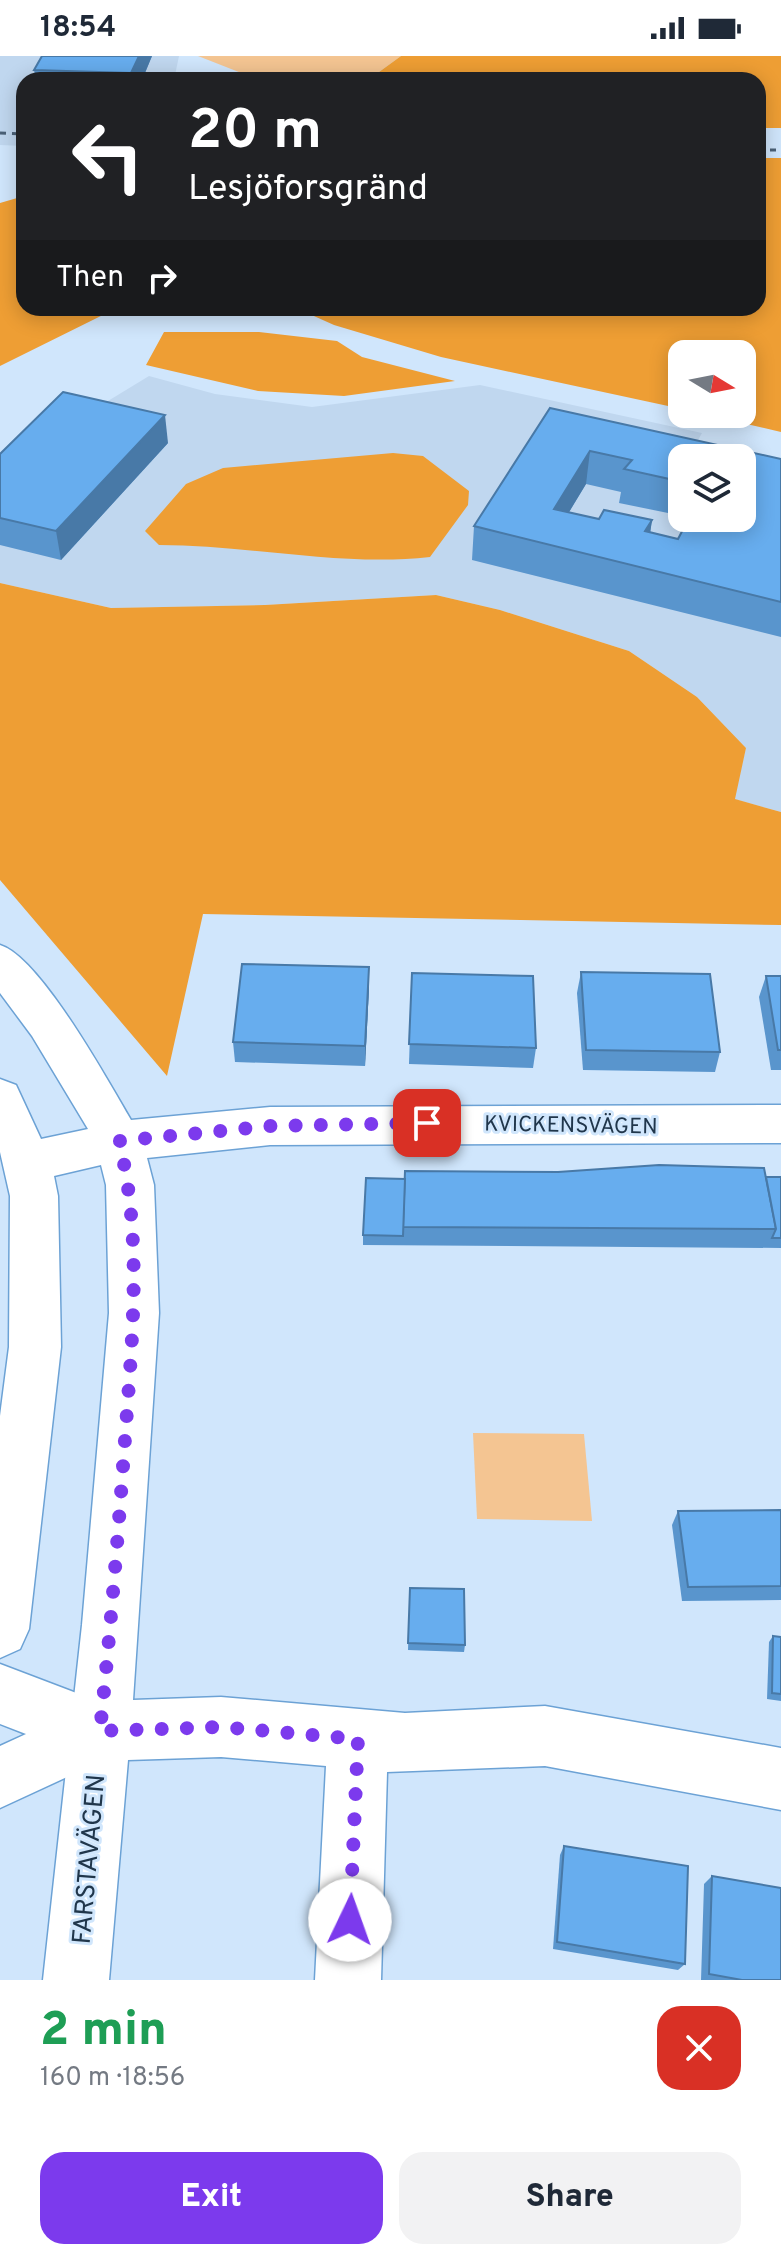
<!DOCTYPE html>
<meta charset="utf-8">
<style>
body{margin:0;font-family:Overpass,sans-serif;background:#f2f2f3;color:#1f2937;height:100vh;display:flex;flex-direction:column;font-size:30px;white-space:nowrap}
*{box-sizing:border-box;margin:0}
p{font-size:26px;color:#747a83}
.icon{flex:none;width:44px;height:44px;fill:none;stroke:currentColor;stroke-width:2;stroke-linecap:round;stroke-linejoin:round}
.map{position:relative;height:1924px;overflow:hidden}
.drawer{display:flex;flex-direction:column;background:#fff;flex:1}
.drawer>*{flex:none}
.guide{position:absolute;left:16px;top:16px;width:750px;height:244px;border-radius:24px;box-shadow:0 4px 20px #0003;background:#202124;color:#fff;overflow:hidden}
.needle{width:52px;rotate:100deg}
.buttons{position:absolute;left:668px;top:284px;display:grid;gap:16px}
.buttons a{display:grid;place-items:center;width:88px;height:88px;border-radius:16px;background:#fff;box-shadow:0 4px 20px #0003;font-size:40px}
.pin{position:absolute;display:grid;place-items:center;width:68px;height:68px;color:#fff;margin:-34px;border-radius:16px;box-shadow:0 4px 12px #0006}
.me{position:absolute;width:88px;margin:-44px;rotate:3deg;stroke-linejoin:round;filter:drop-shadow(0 0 6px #0008)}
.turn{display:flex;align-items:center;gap:28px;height:168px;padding:0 40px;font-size:36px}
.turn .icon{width:104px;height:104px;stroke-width:2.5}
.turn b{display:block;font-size:56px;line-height:68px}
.then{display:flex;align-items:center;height:76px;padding:0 40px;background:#0003;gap:16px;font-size:30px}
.round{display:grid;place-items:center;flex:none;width:84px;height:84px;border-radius:24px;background:#f2f2f3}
.headline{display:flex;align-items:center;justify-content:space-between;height:136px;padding:0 40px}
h1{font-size:48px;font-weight:800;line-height:60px;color:#1e9e55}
.cta{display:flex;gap:16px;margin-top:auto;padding:16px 40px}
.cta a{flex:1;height:92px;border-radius:24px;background:#7c3aed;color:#fff;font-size:32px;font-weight:800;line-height:92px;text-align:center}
.cta a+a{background:#f2f2f3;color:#1f2937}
.status{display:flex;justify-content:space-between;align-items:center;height:56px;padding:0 40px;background:#fff;direction:ltr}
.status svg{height:22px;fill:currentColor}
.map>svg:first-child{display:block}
.built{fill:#c0d7ef}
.green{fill:#f4c592}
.forest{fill:#ee9e34}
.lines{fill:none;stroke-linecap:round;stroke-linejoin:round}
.minor-casing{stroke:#6ca2d5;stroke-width:3}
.highway-casing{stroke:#6ca2d5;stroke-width:3}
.minor{fill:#fff;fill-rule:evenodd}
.highway{fill:#fff;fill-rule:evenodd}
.rail{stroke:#4b6177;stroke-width:3;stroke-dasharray:6 6;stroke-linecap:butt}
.wall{fill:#5995cd;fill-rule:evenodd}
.shaded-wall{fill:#4879a7}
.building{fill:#67adee;stroke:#4879a7;stroke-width:2;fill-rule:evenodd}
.route{stroke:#7c3aed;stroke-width:14;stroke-dasharray:0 25.2}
.labels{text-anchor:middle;stroke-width:6;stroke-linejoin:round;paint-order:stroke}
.street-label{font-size:22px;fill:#20364b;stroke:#d0e6fc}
.near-street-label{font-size:26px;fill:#20364b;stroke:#d0e6fc}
</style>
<div class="status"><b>18:54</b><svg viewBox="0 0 49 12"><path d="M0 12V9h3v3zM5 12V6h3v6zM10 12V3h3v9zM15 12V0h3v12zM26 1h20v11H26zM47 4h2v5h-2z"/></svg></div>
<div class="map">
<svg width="781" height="1924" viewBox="0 0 781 1924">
<rect width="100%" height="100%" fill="#d0e6fc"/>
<g class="built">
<path d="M 0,0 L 179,0 L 174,24 L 24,24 L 24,90 L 0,89 Z"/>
<path d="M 149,320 L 215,338 L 312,351 L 480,329 L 702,377 L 688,402 L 682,402 L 682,462 L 742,462 L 781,431 L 781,756 L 734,743 L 746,692 L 697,641 L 629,595 L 500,554 L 436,539 L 265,549 L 111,552 L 0,527 L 0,426 L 103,348 Z"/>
</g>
<g class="green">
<path d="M 198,0 L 401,0 L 368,24 L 259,24 Z"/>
<path d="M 473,1377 L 584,1378 L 592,1465 L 477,1463 Z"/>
</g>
<g class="forest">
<path d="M 401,0 L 781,0 L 781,72 L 758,72 L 758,24 L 368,24 Z"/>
<path d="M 758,102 L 781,102 L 781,376 L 703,358 L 742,358 L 742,298 L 682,298 L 682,353 L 441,301 L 334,269 L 296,252 L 758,252 Z"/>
<path d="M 24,140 L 24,252 L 117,252 L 0,310 L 0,147 Z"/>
<path d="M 164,276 L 259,276 L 337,285 L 362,301 L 455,325 L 344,340 L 258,335 L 146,309 Z"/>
<path d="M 393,397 L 423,400 L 469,435 L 468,449 L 430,501 C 342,511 249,489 159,489 L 145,475 L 186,428 L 223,412 Z"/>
<path d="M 0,527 L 111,552 L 265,549 L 436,539 L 500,554 L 629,595 L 697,641 L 746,692 L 735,743 L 781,756 L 781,869 L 203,858 L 167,1020 L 0,824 Z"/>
</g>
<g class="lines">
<g class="minor-casing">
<path id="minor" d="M 0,889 C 40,901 108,1025 131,1064 L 270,1051 L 781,1049 L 781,1087 L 270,1089 L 147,1102 L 154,1129 L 159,1257 L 133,1644 L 221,1641 L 405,1657 L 545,1650 L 781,1692 L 781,1754 L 545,1710 L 387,1716 L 381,1924 L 315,1924 L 326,1710 L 221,1701 L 128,1704 L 109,1924 L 43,1924 L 82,1569 L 109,1257 L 106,1129 L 101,1109 L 54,1120 L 58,1140 L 61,1291 L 29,1573 L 20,1593 L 0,1602 L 0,1360 L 9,1291 L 10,1140 L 0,1096 L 0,1023 L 16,1029 L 41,1083 L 88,1073 L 32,980 L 0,937 Z"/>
</g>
<g class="highway-casing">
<path id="highway" d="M 0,1608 L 121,1654 L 130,1675 L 121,1696 L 0,1752 L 0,1690 L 26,1678 L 0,1668 Z"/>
</g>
<use href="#minor" class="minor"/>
<use href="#highway" class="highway"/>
<g class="rail">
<path d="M 0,77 L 24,78"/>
<path d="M 758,94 L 781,94"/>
</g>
</g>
<g class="wall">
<path d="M 42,0 L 152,0 L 142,24 L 36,24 L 34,14 Z"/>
<path d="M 550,352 L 781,403 L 781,581 L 472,504 L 474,470 ZM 682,402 L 742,402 L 678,483 L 650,477 L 652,464 L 599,463 L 569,456 L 586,428 L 621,436 L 619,447 L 668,457 L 672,447 L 682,449 Z"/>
<path d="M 168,387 L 61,504 L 0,489 L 0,398 Z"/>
<path d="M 581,916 L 720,996 L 715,1016 L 583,1014 L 577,937 Z"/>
<path d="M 412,917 L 536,992 L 533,1012 L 409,1008 Z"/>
<path d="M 766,920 L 781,920 L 781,1014 L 771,1014 L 759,941 Z"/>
<path d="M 369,932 L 365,1010 L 235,1006 L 233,986 Z"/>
<path d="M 781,1121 L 781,1192 L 363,1189 L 363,1179 L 405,1123 Z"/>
<path d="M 781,1454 L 781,1544 L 682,1545 L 672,1469 L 678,1455 Z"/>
<path d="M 410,1532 L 465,1589 L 464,1596 L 408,1594 Z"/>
<path d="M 773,1580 L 781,1581 L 781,1645 L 767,1643 L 769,1586 Z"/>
<path d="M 564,1790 L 685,1908 L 678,1914 L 553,1893 L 560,1799 Z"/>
<path d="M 712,1820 L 781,1924 L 701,1924 L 704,1828 Z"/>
</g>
<g class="shaded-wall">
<path d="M 139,0 L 152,0 L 142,24 L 132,24 L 131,17 Z"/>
<path d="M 165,359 L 168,387 L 61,504 L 56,475 Z"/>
<path d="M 590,395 L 586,428 L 551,486 L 554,453 Z"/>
<path d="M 678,414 L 672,447 L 668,457 L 674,424 Z"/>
<path d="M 652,464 L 647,498 L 645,475 Z"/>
<path d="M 369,911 L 369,932 L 365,1010 L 365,990 Z"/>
</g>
<g class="building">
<path d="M 42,0 L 139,0 L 131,17 L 34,14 Z"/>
<path d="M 63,336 L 165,359 L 56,475 L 0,462 L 0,398 Z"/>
<path d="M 550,352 L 781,403 L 781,546 L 474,470 ZM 590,395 L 632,404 L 624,413 L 674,424 L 678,414 L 682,415 L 682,402 L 742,402 L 742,462 L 689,462 L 678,483 L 645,475 L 652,464 L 604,454 L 599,463 L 554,453 Z"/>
<path d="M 242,908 L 369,911 L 365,990 L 233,986 Z"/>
<path d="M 581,916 L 710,918 L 720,996 L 586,994 Z"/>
<path d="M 412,917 L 533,920 L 536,992 L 409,988 Z"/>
<path d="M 766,920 L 781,920 L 781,994 L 778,994 Z"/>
<path d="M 659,1109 L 764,1112 L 776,1173 L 403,1171 L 405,1115 L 558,1116 Z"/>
<path d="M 766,1121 L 781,1121 L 781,1182 L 772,1182 L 776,1173 Z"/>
<path d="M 366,1122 L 405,1123 L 403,1180 L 363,1179 Z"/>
<path d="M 781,1454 L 781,1530 L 688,1531 L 678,1455 Z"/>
<path d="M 410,1532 L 464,1533 L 465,1589 L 408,1587 Z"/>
<path d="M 773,1580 L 781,1581 L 781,1638 L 772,1637 Z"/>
<path d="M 564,1790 L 688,1810 L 685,1908 L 557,1886 Z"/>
<path d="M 712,1820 L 781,1832 L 781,1924 L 742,1924 L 709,1918 Z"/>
</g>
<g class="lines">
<path class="route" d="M 350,1864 L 358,1683 L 221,1671 L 100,1675 C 110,1578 118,1481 125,1383 C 132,1284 143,1182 119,1085 L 270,1070 L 427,1067"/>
</g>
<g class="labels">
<g class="street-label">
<text transform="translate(571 1068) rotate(1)" y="8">KVICKENSVÄGEN</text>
</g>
<g class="near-street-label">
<text transform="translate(88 1803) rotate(-85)" y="9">FARSTAVÄGEN</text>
</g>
</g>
</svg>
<div class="buttons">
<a><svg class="needle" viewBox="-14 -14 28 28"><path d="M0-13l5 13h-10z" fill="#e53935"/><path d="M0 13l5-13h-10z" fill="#747a83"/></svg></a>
<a><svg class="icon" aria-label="layers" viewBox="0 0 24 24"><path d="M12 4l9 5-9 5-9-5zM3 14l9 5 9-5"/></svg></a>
</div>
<div class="pin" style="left:427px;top:1067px;background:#d93025"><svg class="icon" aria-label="arrive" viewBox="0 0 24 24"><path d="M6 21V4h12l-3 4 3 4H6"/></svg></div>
<svg class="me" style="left:350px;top:1864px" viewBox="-20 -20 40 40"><circle r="19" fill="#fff"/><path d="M0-13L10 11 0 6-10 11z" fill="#7c3aed"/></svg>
<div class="guide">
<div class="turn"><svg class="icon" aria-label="left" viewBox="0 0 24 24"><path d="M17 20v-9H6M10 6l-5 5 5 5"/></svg><div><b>20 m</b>Lesjöforsgränd</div></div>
<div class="then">Then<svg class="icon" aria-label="right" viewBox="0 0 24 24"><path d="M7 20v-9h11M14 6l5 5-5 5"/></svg></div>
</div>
</div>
<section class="drawer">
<div class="headline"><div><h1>2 min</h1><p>160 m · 18:56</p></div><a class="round" style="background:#d93025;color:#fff"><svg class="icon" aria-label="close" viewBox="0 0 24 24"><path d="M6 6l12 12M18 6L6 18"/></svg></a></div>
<div class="cta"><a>Exit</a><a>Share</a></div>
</section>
